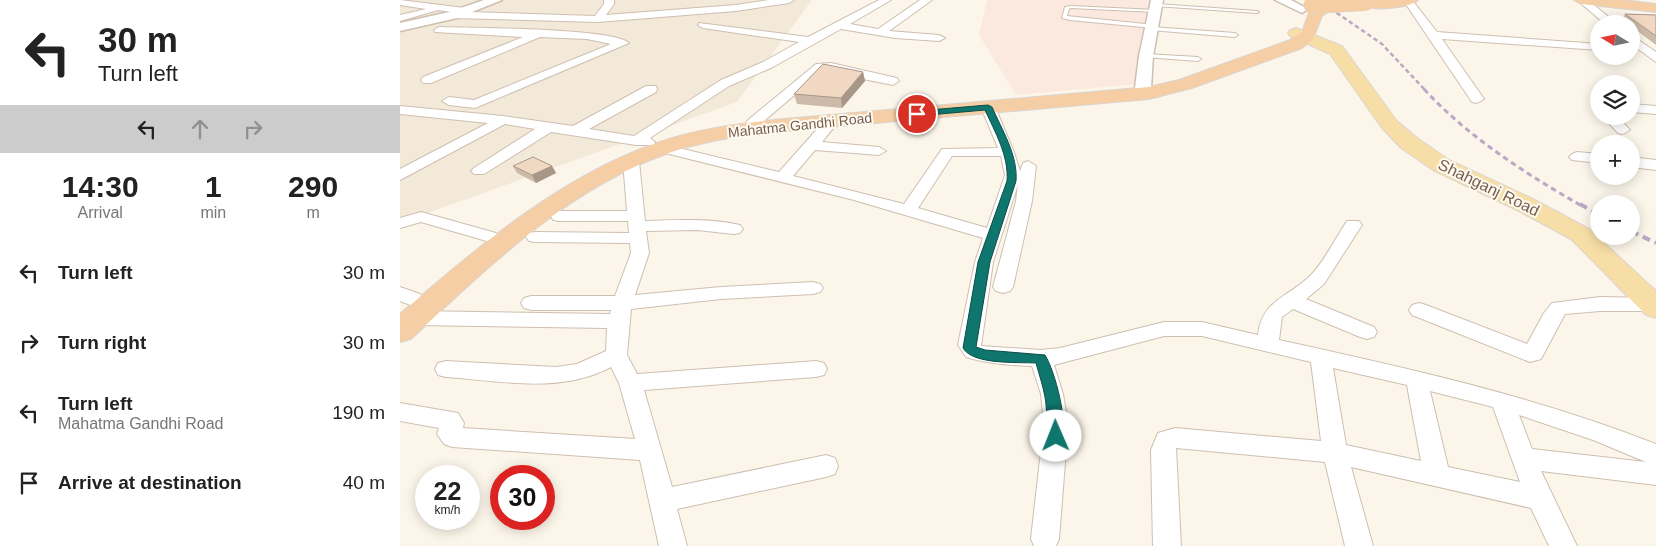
<!DOCTYPE html>
<meta charset="utf-8">
<style>
body{margin:0;font-family:Helvetica,sans-serif;background:#f6f6f6;color:#222;height:100vh;display:flex;flex-direction:column;font-size:19px;white-space:nowrap}
*{box-sizing:border-box;margin:0}
p{font-size:16px;color:#767676}
.icon{flex:none;width:28px;height:28px;fill:none;stroke:currentColor;stroke-width:2;stroke-linecap:round;stroke-linejoin:round}
.map{position:relative;flex:1;overflow:hidden}
.sheet{display:flex;flex-direction:column;background:#fff;width:400px}
.sheet>*{flex:none}
.top-card{background:#fff;color:#222;overflow:hidden}
.needle{width:32px;rotate:280deg}
.controls{position:absolute;left:1190px;top:15px;display:grid;gap:10px}
.controls a{display:grid;place-items:center;width:50px;height:50px;border-radius:50%;background:#fff;box-shadow:0 2px 12px #0003;font-size:25px}
.speed{position:absolute;left:15px;top:465px;display:flex;gap:10px;font-size:25px;font-weight:700;text-align:center}
.speed>*{display:grid;place-content:center;width:65px;height:65px;border-radius:50%;background:#fff;box-shadow:0 2px 12px #0003;line-height:1}
.speed small{font-size:12px;font-weight:400}
.speed .limit{border:8px solid #d22;background:#fff;color:#111}
.pin{position:absolute;display:grid;place-items:center;width:42px;height:42px;color:#fff;margin:-21px;border:2px solid #fff;border-radius:50%;box-shadow:0 1px 5px #0007}
.me{position:absolute;width:55px;margin:-28px;rotate:359deg;stroke-linejoin:round;filter:drop-shadow(0 0 4px #0008)}
.turn{display:flex;align-items:center;gap:18px;height:105px;padding:0 15px;font-size:22px}
.turn .icon{width:65px;height:65px;stroke-width:2.5}
.turn b{display:block;font-size:35px;line-height:42px}
.lanes{display:flex;align-items:center;height:48px;padding:0 15px;background:#0003;justify-content:center;gap:25px;direction:ltr}
.lanes .off{opacity:.35}
.eta{display:flex;justify-content:space-evenly;align-items:center;height:85px;text-align:center}
.eta b{font-size:30px;font-weight:700;line-height:35px}
ul{padding:0;list-style:none}
li{display:flex;align-items:center;gap:15px;height:70px;padding:0 15px}
li div{flex:1}
li b{display:block;font-size:19px}
li em{font-style:normal}
main{display:flex;flex:1;min-height:0}
.map>svg:first-child{display:block}
.residential{fill:#f3e9d9}
.commercial{fill:#fbe9df}
.lines{fill:none;stroke-linecap:round;stroke-linejoin:round}
.service-casing{stroke:#cebfb0;stroke-width:2}
.minor-casing{stroke:#cebfb0;stroke-width:2}
.tertiary-casing{stroke:#cebfb0;stroke-width:3}
.primary-casing{stroke:#dbd5d1;stroke-width:2}
.trunk-casing{stroke:#dbd5d1;stroke-width:2}
.service{fill:#fff;fill-rule:evenodd}
.minor{fill:#fff;fill-rule:evenodd}
.tertiary{fill:#fff;fill-rule:evenodd}
.primary{fill:#f7dea6;fill-rule:evenodd}
.trunk{fill:#f5cea5;fill-rule:evenodd}
.rail-far2{stroke:#baa8c6;stroke-width:2.5;stroke-dasharray:4.5 3;stroke-linecap:butt}
.rail-far1{stroke:#baa8c6;stroke-width:3;stroke-dasharray:5.5 4;stroke-linecap:butt}
.rail{stroke:#baa8c6;stroke-width:4;stroke-dasharray:8 5;stroke-linecap:butt}
.trunk-bridge-casing{stroke:#dbd5d1;stroke-width:18;stroke-linecap:butt}
.trunk-bridge{stroke:#f5cea5;stroke-width:17}
.wall{fill:#cebaa8}
.shaded-wall{fill:#a89788}
.building{fill:#f0d8c3;stroke:#a89788}
.route{fill:#0f766e;stroke:#0a4d48}
.labels{text-anchor:middle;stroke-width:4;stroke-linejoin:round;paint-order:stroke}
.far-street-label{font-size:14px;fill:#765f4e;stroke:#fefaf1}
.street-label{font-size:16px;fill:#765f4e;stroke:#fefaf1}
</style>
<main>
<section class="sheet">
<div class="top-card">
<div class="turn"><svg class="icon" aria-label="left" viewBox="0 0 24 24"><path d="M17 20v-9H6M10 6l-5 5 5 5"/></svg><div><b>30 m</b>Turn left</div></div>
<div class="lanes"><svg class="icon" aria-label="left" viewBox="0 0 24 24"><path d="M17 20v-9H6M10 6l-5 5 5 5"/></svg><svg class="icon off" aria-label="ahead" viewBox="0 0 24 24"><path d="M12 20V5M6 11l6-6 6 6"/></svg><svg class="icon off" aria-label="right" viewBox="0 0 24 24"><path d="M7 20v-9h11M14 6l5 5-5 5"/></svg></div>
</div>
<div class="eta">
<div><b>14:30</b><p>Arrival</p></div>
<div><b>1</b><p>min</p></div>
<div><b>290</b><p>m</p></div>
</div>
<ul>
<li><svg class="icon" aria-label="left" viewBox="0 0 24 24"><path d="M17 20v-9H6M10 6l-5 5 5 5"/></svg><div><b>Turn left</b></div><em>30 m</em></li>
<li><svg class="icon" aria-label="right" viewBox="0 0 24 24"><path d="M7 20v-9h11M14 6l5 5-5 5"/></svg><div><b>Turn right</b></div><em>30 m</em></li>
<li><svg class="icon" aria-label="left" viewBox="0 0 24 24"><path d="M17 20v-9H6M10 6l-5 5 5 5"/></svg><div><b>Turn left</b><p>Mahatma Gandhi Road</p></div><em>190 m</em></li>
<li><svg class="icon" aria-label="arrive" viewBox="0 0 24 24"><path d="M6 21V4h12l-3 4 3 4H6"/></svg><div><b>Arrive at destination</b></div><em>40 m</em></li>
</ul>
</section>
<div class="map">
<svg width="1256" height="546" viewBox="0 0 1256 546">
<rect width="100%" height="100%" fill="#fcf6ea"/>
<path class="residential" d="M 0,0 L 412,0 L 337,102 L 0,223 Z"/>
<path class="commercial" d="M 587,0 L 760,0 L 737,84 L 616,95 L 579,35 Z"/>
<g class="lines">
<g class="service-casing">
<g id="service">
<path d="M 757,4 L 857,11 L 859,12 L 857,13 L 755,6 L 755,5 Z"/>
<path d="M 671,6 L 756,10 L 758,11 L 756,12 L 671,8 L 669,9 L 667,16 L 755,25 L 755,27 L 753,28 L 670,20 L 662,18 L 665,7 Z"/>
<path d="M 752,27 L 835,33 L 838,35 L 835,37 L 750,30 L 750,28 Z"/>
<path d="M 746,54 L 798,57 L 801,59 L 798,61 L 744,57 L 743,56 Z"/>
</g>
</g>
<g class="minor-casing">
<g id="minor">
<path d="M 0,0 L 65,8 L 69,9 L 69,12 L 195,16 L 204,4 L 204,0 L 214,0 L 214,4 L 206,15 L 336,5 L 369,0 L 394,0 L 389,3 L 336,11 L 198,22 L 53,18 L 48,15 L 52,12 L 38,10 L 0,21 L 0,15 L 26,9 L 0,5 Z"/>
<path d="M 479,0 L 491,0 L 450,24 L 478,29 L 520,0 L 532,0 L 489,31 L 539,35 L 545,38 L 539,41 L 495,38 L 441,29 L 371,68 L 329,86 L 250,138 L 255,142 L 253,145 L 236,145 L 151,132 L 84,174 L 74,174 L 71,171 L 74,168 L 135,129 L 105,124 L 0,180 L 0,169 L 88,123 L 0,114 L 0,106 L 103,116 L 173,126 L 246,86 L 256,86 L 257,89 L 256,92 L 189,129 L 234,136 L 321,80 L 363,62 L 399,42 L 303,28 L 298,25 L 299,23 L 408,37 Z"/>
<path d="M 1003,0 L 1012,0 L 1037,32 L 1199,44 L 1199,50 L 1042,39 L 1084,99 L 1077,103 L 1072,102 Z"/>
<path d="M 1177,0 L 1188,0 L 1217,24 L 1205,24 Z"/>
<path d="M 39,27 C 68,28 214,28 229,43 L 75,108 L 49,105 L 42,101 L 49,97 L 74,100 L 211,44 L 187,39 L 140,37 L 31,83 L 23,83 L 21,80 L 23,77 L 123,37 L 35,32 L 34,30 Z"/>
<path d="M 1231,35 L 1256,52 L 1256,62 L 1231,44 Z"/>
<path d="M 431,63 L 497,78 L 499,81 L 493,85 L 423,71 L 358,126 L 348,126 L 346,123 L 348,120 L 416,64 Z"/>
<path d="M 588,103 L 595,107 L 614,152 L 620,171 L 623,163 L 628,161 L 636,166 L 632,201 L 613,287 L 610,291 L 603,293 L 596,291 L 593,287 L 616,201 L 618,184 L 593,262 L 581,346 L 641,350 L 660,348 L 764,322 L 802,322 L 858,335 C 862,300 887,298 910,276 C 924,262 935,239 947,221 L 959,221 L 962,225 L 924,284 L 906,299 L 974,327 L 977,332 L 974,337 L 967,339 L 960,337 L 893,309 L 882,317 L 879,340 C 1007,368 1134,396 1256,444 L 1256,485 L 1141,471 L 1177,546 L 1149,546 L 1131,508 L 951,467 L 973,546 L 945,546 L 925,462 L 776,448 L 781,546 L 753,546 L 751,450 L 758,433 L 775,428 L 921,441 L 911,362 L 802,336 L 764,336 L 654,365 L 663,394 L 668,424 L 659,539 L 656,546 L 634,546 L 631,539 L 644,424 L 641,394 L 632,366 C 610,365 588,364 566,357 L 558,345 L 575,262 L 583,238 L 454,200 L 257,151 L 255,148 L 262,144 L 379,172 L 427,118 L 432,117 L 439,121 L 422,142 L 479,147 L 486,151 L 479,155 L 415,150 L 393,176 L 504,204 L 542,149 L 598,148 L 581,107 ZM 552,156 L 601,156 L 605,175 L 587,228 L 518,208 ZM 933,368 L 1007,385 L 1021,461 L 946,445 ZM 1030,391 L 1093,407 L 1120,482 L 1048,467 ZM 1119,415 L 1193,440 L 1246,462 L 1132,449 Z"/>
<path d="M 1231,104 L 1256,106 L 1256,114 L 1231,112 Z"/>
<path d="M 1202,116 L 1217,116 L 1230,130 L 1223,134 L 1218,133 Z"/>
<path d="M 1177,152 L 1199,154 L 1199,163 L 1172,160 L 1169,157 L 1172,154 Z"/>
<path d="M 231,156 L 239,161 L 245,221 C 276,220 309,218 340,225 L 343,229 L 340,233 L 334,234 L 297,230 L 246,231 L 249,253 L 235,295 L 321,287 L 413,282 L 420,284 L 423,288 L 420,292 L 413,294 L 321,299 L 231,309 L 227,355 L 237,374 L 416,361 L 424,363 L 427,369 L 424,375 L 416,377 L 244,390 L 272,487 L 426,455 L 435,458 L 438,466 L 435,474 L 426,477 L 277,509 L 287,546 L 259,546 L 240,460 L 52,447 L 44,444 L 37,434 L 39,428 L 0,421 L 0,403 L 58,413 L 64,423 L 63,428 L 235,439 L 219,383 L 211,367 C 160,394 102,381 46,377 L 38,375 L 35,369 L 38,363 L 46,361 L 156,367 L 177,364 L 206,351 L 207,328 L 14,325 L 7,323 L 4,318 L 7,313 L 14,311 L 210,314 L 211,310 L 131,310 L 124,308 L 121,303 L 124,298 L 131,296 L 215,296 L 231,253 L 230,243 L 135,242 L 129,241 L 126,237 L 129,233 L 135,232 L 229,233 L 228,221 L 159,221 L 153,220 L 151,216 L 153,212 L 159,211 L 227,211 L 223,161 Z"/>
<path d="M 1231,157 L 1256,160 L 1256,170 L 1231,167 Z"/>
<path d="M 21,212 L 96,233 L 99,237 L 96,241 L 90,242 L 21,222 L 0,228 L 0,218 Z"/>
<path d="M 0,287 L 20,294 L 23,299 L 20,304 L 13,306 L 0,301 Z"/>
<path d="M 1200,297 L 1252,298 L 1256,299 L 1256,311 L 1200,311 L 1165,314 L 1141,359 L 1130,362 L 1012,315 L 1009,310 L 1012,305 L 1019,303 L 1026,305 L 1127,344 L 1144,313 L 1152,303 Z"/>
</g>
</g>
<g class="tertiary-casing">
<g id="tertiary">
<path d="M 84,0 L 102,0 L 57,18 L 0,31 L 0,23 L 49,12 Z"/>
<path d="M 751,0 L 763,0 L 753,56 L 751,88 L 743,93 L 735,88 L 739,56 Z"/>
<path d="M 875,0 L 891,0 L 908,9 L 902,13 Z"/>
</g>
</g>
<g class="primary-casing">
<path id="primary" d="M 896,28 L 942,46 L 996,120 L 1017,138 L 1049,160 L 1133,199 L 1189,229 L 1256,291 L 1256,318 L 1246,315 L 1171,239 L 1115,209 L 1033,170 L 1001,148 L 982,128 L 930,54 L 890,36 L 888,33 L 890,30 Z"/>
</g>
<g class="trunk-casing">
<g id="trunk">
<path d="M 978,0 L 1018,0 C 1013,7 972,12 967,5 L 969,2 Z"/>
<path d="M 1174,0 L 1223,0 L 1256,4 L 1256,12 L 1181,4 Z"/>
<path d="M 921,6 L 929,11 L 922,16 L 913,39 L 902,48 L 792,88 L 749,99 L 373,132 C 338,136 303,141 269,153 C 169,187 87,268 11,339 L 0,342 L 0,314 C 76,249 156,180 251,145 C 290,130 332,125 373,120 L 749,87 L 779,80 L 890,40 L 902,32 L 910,10 Z"/>
</g>
</g>
<use href="#service" class="service"/>
<use href="#minor" class="minor"/>
<use href="#tertiary" class="tertiary"/>
<use href="#primary" class="primary"/>
<use href="#trunk" class="trunk"/>
<path class="rail-far2" d="M 918,0 L 982,44 L 1025,90"/>
<path class="rail-far1" d="M 1024,89 C 1068,137 1126,174 1182,206"/>
<g class="rail">
<path d="M 1180,204 L 1199,215"/>
<path d="M 1231,231 L 1256,243"/>
</g>
<g class="trunk-bridge-casing">
<path id="trunk-bridge" d="M 912,5 L 966,2"/>
</g>
<use href="#trunk-bridge" class="trunk-bridge"/>
</g>
<g class="wall">
<path d="M 1225,14 L 1256,15 L 1256,45 L 1231,26 L 1231,24 L 1228,24 L 1222,20 Z"/>
<path d="M 463,72 L 465,81 L 442,108 L 397,104 L 394,94 Z"/>
<path d="M 113,166 L 152,166 L 156,173 L 136,183 L 117,173 Z"/>
</g>
<g class="shaded-wall">
<path d="M 463,72 L 465,81 L 442,108 L 441,98 Z"/>
<path d="M 152,166 L 156,173 L 136,183 L 132,175 Z"/>
</g>
<g class="building">
<path d="M 1225,14 L 1256,15 L 1256,36 Z"/>
<path d="M 423,64 L 463,72 L 441,98 L 394,94 Z"/>
<path d="M 133,157 L 152,166 L 132,175 L 113,166 Z"/>
</g>
<path class="route" d="M 588,105 L 592,107 C 602,130 618,155 616,181 L 590,262 L 576,347 L 585,350 L 645,355 C 655,371 669,424 661,441 L 656,443 L 650,441 C 647,434 647,407 645,397 C 643,386 639,374 636,363 C 617,362 573,365 563,348 L 578,262 L 607,181 C 609,156 595,132 585,110 L 517,116 L 513,114 L 517,111 Z"/>
<g class="labels">
<g class="far-street-label">
<text transform="translate(400 125) rotate(-6)" y="5">Mahatma Gandhi Road</text>
</g>
<g class="street-label">
<text transform="translate(1089 187) rotate(26)" y="6">Shahganj Road</text>
</g>
</g>
</svg>
<div class="controls">
<a><svg class="needle" viewBox="-14 -14 28 28"><path d="M0-13l5 13h-10z" fill="#e53935"/><path d="M0 13l5-13h-10z" fill="#767676"/></svg></a>
<a><svg class="icon" aria-label="layers" viewBox="0 0 24 24"><path d="M12 4l9 5-9 5-9-5zM3 14l9 5 9-5"/></svg></a>
<a>+</a>
<a>−</a>
</div>
<div class="speed"><div>22<small>km/h</small></div><div class="limit">30</div></div>
<div class="pin" style="left:517px;top:114px;background:#d93025"><svg class="icon" aria-label="arrive" viewBox="0 0 24 24"><path d="M6 21V4h12l-3 4 3 4H6"/></svg></div>
<svg class="me" style="left:656px;top:436px" viewBox="-20 -20 40 40"><circle r="19" fill="#fff"/><path d="M0-13L10 11 0 6-10 11z" fill="#0f766e"/></svg>
</div>
</main>
